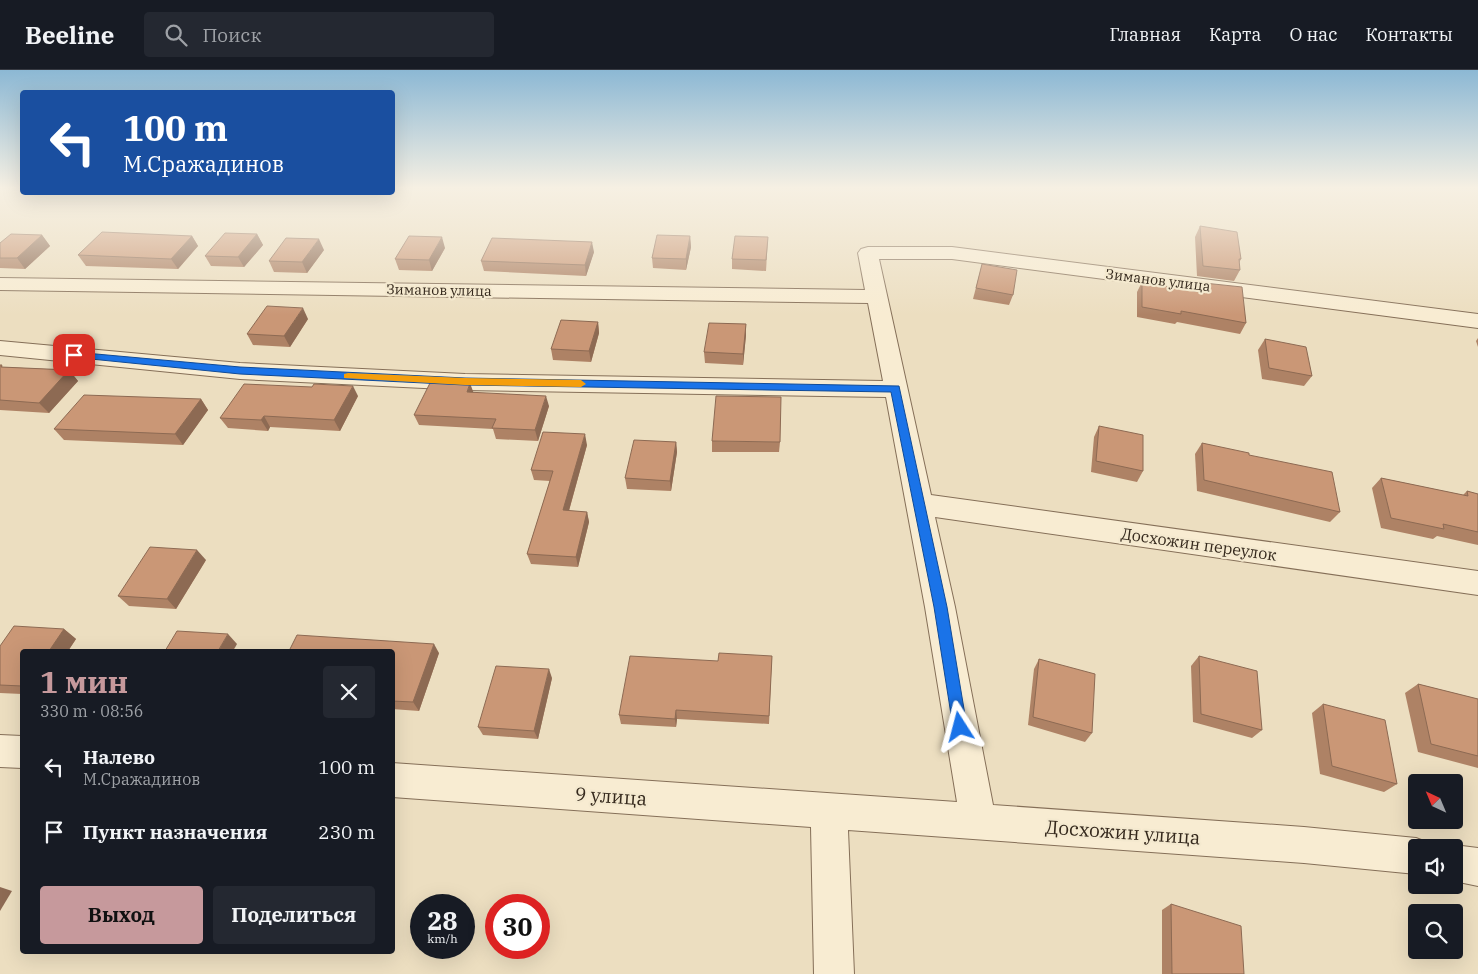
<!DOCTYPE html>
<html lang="ru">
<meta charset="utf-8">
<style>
body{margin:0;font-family:"IBM Plex Serif",serif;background:#242831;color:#f1f3f6;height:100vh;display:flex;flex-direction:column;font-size:19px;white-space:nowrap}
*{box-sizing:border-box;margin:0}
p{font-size:16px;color:#9ea1a6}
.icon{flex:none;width:28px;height:28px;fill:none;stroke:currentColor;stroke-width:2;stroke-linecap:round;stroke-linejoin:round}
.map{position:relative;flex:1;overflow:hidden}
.sheet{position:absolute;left:20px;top:579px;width:375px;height:305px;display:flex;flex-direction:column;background:#171b24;border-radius:5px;box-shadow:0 5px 20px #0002}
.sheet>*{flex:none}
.banner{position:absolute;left:20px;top:20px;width:375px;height:105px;border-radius:5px;box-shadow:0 5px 20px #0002;background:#1a4fa0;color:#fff;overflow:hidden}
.needle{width:32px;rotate:316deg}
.fabs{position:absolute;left:1408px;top:704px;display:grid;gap:10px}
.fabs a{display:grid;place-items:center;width:55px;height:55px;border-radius:5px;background:#171b24;box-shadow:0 5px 20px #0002;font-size:25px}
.speed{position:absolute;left:410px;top:824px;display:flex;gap:10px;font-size:25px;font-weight:700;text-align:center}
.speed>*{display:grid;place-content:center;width:65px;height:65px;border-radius:50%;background:#171b24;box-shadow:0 5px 20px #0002;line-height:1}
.speed small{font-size:12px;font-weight:400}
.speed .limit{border:8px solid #d22;background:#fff;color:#111}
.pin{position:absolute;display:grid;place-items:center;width:42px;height:42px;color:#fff;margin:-21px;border-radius:10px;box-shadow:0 2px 8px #0006}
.me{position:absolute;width:55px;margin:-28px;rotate:351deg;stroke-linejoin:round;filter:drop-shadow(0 0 4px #0008)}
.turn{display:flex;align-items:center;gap:18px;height:105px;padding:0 20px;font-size:22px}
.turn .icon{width:65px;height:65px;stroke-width:2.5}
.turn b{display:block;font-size:35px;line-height:42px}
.round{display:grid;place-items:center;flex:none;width:52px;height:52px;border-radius:5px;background:#242831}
.headline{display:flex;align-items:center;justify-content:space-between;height:85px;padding:0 20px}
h1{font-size:30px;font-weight:700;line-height:38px;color:#c6999c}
.action{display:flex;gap:10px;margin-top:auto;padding:10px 20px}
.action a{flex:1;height:58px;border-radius:5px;background:#c6999c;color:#111;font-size:20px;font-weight:700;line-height:58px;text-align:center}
.action a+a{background:#242831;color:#f1f3f6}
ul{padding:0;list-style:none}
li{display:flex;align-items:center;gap:15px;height:65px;padding:0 20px}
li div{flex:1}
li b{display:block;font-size:19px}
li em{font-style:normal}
header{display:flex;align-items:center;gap:30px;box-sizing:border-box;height:70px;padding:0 25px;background:#171b24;border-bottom:1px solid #363941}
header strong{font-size:24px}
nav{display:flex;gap:28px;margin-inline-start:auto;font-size:18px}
.search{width:350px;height:45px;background:#242831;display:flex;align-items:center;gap:12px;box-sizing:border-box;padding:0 18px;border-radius:5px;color:#9ea1a6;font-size:19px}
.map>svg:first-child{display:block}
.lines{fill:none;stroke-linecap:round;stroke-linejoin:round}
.street-casing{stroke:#856f58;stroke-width:2}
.street{fill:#f8ecd2;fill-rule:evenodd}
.wall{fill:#ae8265}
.shaded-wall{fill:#8d6a53}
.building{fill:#ca9776;stroke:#8d6a53}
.route{fill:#1a73e8;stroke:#114b97}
.slow{fill:#f59e0b}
.labels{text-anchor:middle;stroke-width:4.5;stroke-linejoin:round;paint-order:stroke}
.far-street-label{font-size:14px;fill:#34281c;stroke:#f4e9cf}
.street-label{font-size:16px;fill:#34281c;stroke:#f4e9cf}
.near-street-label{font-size:19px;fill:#34281c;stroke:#f4e9cf}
</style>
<header>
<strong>Beeline</strong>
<div class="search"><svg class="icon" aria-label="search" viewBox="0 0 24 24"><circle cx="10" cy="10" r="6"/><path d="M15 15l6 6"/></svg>Поиск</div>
<nav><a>Главная</a><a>Карта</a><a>О нас</a><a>Контакты</a></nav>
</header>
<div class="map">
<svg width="1478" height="904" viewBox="0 0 1478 904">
<rect width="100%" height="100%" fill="#ecdec0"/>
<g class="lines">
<g class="street-casing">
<g id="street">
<path d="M 868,177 L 952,177 L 1478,244 L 1478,258 L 952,189 L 879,189 L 931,425 L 1478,501 L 1478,525 L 935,447 L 955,537 L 993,735 L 1304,757 L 1416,768 L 1429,773 L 1431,778 L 1416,778 L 1416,804 L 1304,793 L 848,760 L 854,904 L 814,904 L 811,757 L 392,727 L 392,693 L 957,732 L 925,537 L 886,327 L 465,320 L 240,309 L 0,285 L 0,271 L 240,293 L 465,304 L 883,311 L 868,233 L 0,220 L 0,208 L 865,220 L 858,183 L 861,179 Z"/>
<path d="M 0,665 L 22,666 L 22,698 L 0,697 Z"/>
<path d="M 1454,775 L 1478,778 L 1478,816 L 1454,811 L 1454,778 L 1447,778 Z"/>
</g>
</g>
<use href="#street" class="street"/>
</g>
<g class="wall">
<path d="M 1200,156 L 1241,189 L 1239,193 L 1240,200 L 1234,211 L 1197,206 L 1195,167 Z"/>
<path d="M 257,164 L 263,175 L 244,197 L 211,196 L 205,186 Z"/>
<path d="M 42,165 L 50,176 L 25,199 L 0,198 L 0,173 Z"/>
<path d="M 192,166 L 198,176 L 178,199 L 86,196 L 78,185 Z"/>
<path d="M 690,166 L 691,177 L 686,200 L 653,198 L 652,188 Z"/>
<path d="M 768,167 L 766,201 L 732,199 L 732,189 Z"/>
<path d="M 445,178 L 432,201 L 399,200 L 395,189 Z"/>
<path d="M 324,180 L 307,203 L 274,202 L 269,191 Z"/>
<path d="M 594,182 L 586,206 L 484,201 L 481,191 Z"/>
<path d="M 982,194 L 1013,225 L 1009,235 L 973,229 Z"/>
<path d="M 1142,212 L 1199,222 L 1204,213 L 1246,253 L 1240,264 L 1177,252 L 1175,254 L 1137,247 L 1137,222 Z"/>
<path d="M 308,249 L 290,277 L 253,275 L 247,264 Z"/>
<path d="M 598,252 L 599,263 L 591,292 L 553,290 L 551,279 Z"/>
<path d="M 746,254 L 746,265 L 743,295 L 705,293 L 704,282 Z"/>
<path d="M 1478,268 L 1478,277 L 1476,271 Z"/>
<path d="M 1265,269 L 1312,306 L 1304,316 L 1262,309 L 1258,280 Z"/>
<path d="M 0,295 L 3,297 L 69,300 L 78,311 L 49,343 L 0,340 Z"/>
<path d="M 473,322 L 549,336 L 538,371 L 496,369 L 493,359 L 419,355 L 414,345 Z"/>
<path d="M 358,326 L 340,361 L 270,357 L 268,361 L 228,358 L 220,348 Z"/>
<path d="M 201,329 L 208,340 L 183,375 L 64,370 L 54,359 Z"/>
<path d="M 1099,356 L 1143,401 L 1137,412 L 1091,402 L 1094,367 Z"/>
<path d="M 712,371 L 780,372 L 779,382 L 712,382 Z"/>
<path d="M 676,372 L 677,382 L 671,421 L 627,419 L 625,408 Z"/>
<path d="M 1202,373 L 1249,385 L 1340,442 L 1330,452 L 1197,421 L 1195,384 Z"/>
<path d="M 587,375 L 569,441 L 587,442 L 589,452 L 578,497 L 531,494 L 527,484 L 550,411 L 534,410 L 531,400 Z"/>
<path d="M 1381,408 L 1463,425 L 1467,421 L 1478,424 L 1478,475 L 1437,466 L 1433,469 L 1381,458 L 1372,418 Z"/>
<path d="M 206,490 L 176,539 L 129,536 L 118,526 Z"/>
<path d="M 64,559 L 76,569 L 68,581 L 22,581 L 22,624 L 0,623 L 0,576 Z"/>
<path d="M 392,581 L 439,583 L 419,641 L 392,639 Z"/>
<path d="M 772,586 L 769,654 L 677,649 L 676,657 L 621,654 L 619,645 L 718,591 Z"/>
<path d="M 1199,586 L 1262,660 L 1252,668 L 1193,652 L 1191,596 Z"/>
<path d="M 1039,589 L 1092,663 L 1085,672 L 1028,655 L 1034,599 Z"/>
<path d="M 552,608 L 538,669 L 483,665 L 478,657 Z"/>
<path d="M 1418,614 L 1478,629 L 1478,698 L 1418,682 L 1405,623 Z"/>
<path d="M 1323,634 L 1397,714 L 1384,722 L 1320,704 L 1312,643 Z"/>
<path d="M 1171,834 L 1244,904 L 1162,904 L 1162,840 Z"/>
</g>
<g class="shaded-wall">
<path d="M 257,164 L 263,175 L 244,197 L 238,187 Z"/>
<path d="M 42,165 L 50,176 L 25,199 L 17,188 Z"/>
<path d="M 192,166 L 198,176 L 178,199 L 171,189 Z"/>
<path d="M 690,166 L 691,177 L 686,200 L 686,189 Z"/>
<path d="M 442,167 L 445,178 L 432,201 L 429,190 Z"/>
<path d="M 319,169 L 324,180 L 307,203 L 302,192 Z"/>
<path d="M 592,172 L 594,182 L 586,206 L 585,195 Z"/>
<path d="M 303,238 L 308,249 L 290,277 L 284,266 Z"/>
<path d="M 598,252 L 599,263 L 591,292 L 589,281 Z"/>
<path d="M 746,254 L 746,265 L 743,295 L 743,284 Z"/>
<path d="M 69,300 L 78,311 L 49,343 L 39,333 Z"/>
<path d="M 470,313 L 474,324 L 467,322 Z"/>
<path d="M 353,316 L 358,326 L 340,361 L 334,350 Z"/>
<path d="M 546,326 L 549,336 L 538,371 L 535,360 Z"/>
<path d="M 201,329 L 208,340 L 183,375 L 175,364 Z"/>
<path d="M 264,346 L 270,357 L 268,361 L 261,350 Z"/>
<path d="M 585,364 L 587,375 L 566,451 L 563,440 Z"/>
<path d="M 676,372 L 677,382 L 671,421 L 670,411 Z"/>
<path d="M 587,442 L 589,452 L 578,497 L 576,487 Z"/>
<path d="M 197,480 L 206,490 L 176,539 L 167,529 Z"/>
<path d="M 64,559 L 76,569 L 68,581 L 49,581 Z"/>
<path d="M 228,564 L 237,574 L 233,581 L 218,581 Z"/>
<path d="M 434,574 L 439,583 L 419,641 L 413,632 Z"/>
<path d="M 549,599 L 552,608 L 538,669 L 534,661 Z"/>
<path d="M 676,640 L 677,649 L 676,657 L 675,649 Z"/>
<path d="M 0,817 L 12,821 L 0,841 Z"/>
</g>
<g class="building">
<path d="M 1200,156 L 1237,162 L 1241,189 L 1239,189 L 1240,200 L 1203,196 Z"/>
<path d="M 102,162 L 192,166 L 171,189 L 78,185 Z"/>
<path d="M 225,163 L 257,164 L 238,187 L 205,186 Z"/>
<path d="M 11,164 L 42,165 L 17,188 L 0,188 L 0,173 Z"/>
<path d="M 657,165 L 690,166 L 686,189 L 652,188 Z"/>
<path d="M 409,166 L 442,167 L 429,190 L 395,189 Z"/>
<path d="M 735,166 L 768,167 L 766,190 L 732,189 Z"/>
<path d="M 286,168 L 319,169 L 302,192 L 269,191 Z"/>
<path d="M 492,168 L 592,172 L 585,195 L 481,191 Z"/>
<path d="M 982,194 L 1017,200 L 1013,225 L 976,218 Z"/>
<path d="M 1142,212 L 1205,223 L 1204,213 L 1242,217 L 1246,253 L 1181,241 L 1181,244 L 1142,237 Z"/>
<path d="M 267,236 L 303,238 L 284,266 L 247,264 Z"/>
<path d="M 561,250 L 598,252 L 589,281 L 551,279 Z"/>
<path d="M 709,253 L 746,254 L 743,284 L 704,282 Z"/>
<path d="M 1265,269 L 1306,277 L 1312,306 L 1269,298 Z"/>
<path d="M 0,295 L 2,295 L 1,297 L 69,300 L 39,333 L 0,330 Z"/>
<path d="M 431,311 L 470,313 L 467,322 L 546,326 L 535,360 L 492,358 L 496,349 L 414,345 Z"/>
<path d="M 244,314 L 312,317 L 314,314 L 353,316 L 334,350 L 264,346 L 261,350 L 220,348 Z"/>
<path d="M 84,325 L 201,329 L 175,364 L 54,359 Z"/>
<path d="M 716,326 L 781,327 L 780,372 L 712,371 Z"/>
<path d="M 1099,356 L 1143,365 L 1143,401 L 1096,391 Z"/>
<path d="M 543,362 L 585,364 L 563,440 L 587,442 L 576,487 L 527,484 L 553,401 L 531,400 Z"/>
<path d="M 634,370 L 676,372 L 670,411 L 625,408 Z"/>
<path d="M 1202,373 L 1249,383 L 1249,385 L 1332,402 L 1340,442 L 1204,410 Z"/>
<path d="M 1381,408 L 1468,426 L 1467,421 L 1478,424 L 1478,462 L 1443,454 L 1444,459 L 1391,448 Z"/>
<path d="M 150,477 L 197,480 L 167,529 L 118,526 Z"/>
<path d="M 14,556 L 64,559 L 49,581 L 22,581 L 22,616 L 0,615 L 0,576 Z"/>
<path d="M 177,561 L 228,564 L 218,581 L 165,581 Z"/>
<path d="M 297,565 L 434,574 L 413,632 L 392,631 L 392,581 L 289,581 Z"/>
<path d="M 719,583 L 772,586 L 769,646 L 676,640 L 675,649 L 619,645 L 630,586 L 718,591 Z"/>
<path d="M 1199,586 L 1257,601 L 1262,660 L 1201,644 Z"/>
<path d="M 1039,589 L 1095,604 L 1092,663 L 1033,647 Z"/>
<path d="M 496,596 L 549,599 L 534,661 L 478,657 Z"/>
<path d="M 1418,614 L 1478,629 L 1478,686 L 1431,674 Z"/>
<path d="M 1323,634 L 1385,650 L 1397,714 L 1332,696 Z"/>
<path d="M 1171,834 L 1241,856 L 1244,904 L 1172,904 Z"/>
</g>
<linearGradient id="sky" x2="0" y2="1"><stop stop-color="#8cb8d4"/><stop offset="0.48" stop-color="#f6f0e3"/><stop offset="1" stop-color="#f6f0e3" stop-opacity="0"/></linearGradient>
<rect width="1478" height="245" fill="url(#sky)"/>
<path class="route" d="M 74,282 L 240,297 L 465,308 L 899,316 L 947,537 L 967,657 L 965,662 L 960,663 L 955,662 L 953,657 L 934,537 L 891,322 L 465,315 L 240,304 L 71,287 L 71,283 Z"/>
<path class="slow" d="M 348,303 L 465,308 L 581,310 L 586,314 L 581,317 L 465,315 L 344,308 L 344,304 Z"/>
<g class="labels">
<g class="far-street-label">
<text transform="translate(1158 210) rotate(7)" y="5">Зиманов улица</text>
<text transform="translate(439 220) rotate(1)" y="5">Зиманов улица</text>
</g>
<g class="street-label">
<text transform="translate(1199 474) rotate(8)" y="6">Досхожин переулок</text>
</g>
<g class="near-street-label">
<text transform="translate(611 726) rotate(4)" y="7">9 улица</text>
<text transform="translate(1123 762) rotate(4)" y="7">Досхожин улица</text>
</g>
</g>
</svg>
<div class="fabs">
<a><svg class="needle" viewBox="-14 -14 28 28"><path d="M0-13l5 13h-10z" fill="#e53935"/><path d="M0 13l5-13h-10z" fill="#9ea1a6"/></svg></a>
<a><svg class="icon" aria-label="sound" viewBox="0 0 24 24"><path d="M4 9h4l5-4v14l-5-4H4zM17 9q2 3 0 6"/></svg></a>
<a><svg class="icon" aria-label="search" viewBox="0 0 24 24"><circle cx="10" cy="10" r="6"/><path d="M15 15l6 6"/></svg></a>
</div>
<div class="speed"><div>28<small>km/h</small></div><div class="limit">30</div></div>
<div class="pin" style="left:74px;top:285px;background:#d93025"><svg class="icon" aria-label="arrive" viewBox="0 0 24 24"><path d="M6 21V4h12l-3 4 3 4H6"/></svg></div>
<svg class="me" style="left:960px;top:657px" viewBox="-20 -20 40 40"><path d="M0-17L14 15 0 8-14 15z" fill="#1a73e8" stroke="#fff" stroke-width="4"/></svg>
<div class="banner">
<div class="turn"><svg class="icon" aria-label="left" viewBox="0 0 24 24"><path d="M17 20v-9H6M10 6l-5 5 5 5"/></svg><div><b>100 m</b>М.Сражадинов</div></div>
</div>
<section class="sheet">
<div class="headline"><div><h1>1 мин</h1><p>330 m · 08:56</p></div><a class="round"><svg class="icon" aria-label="close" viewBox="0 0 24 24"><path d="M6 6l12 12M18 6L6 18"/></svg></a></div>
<ul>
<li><svg class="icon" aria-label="left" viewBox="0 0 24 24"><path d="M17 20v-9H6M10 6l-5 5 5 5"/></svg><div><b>Налево</b><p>М.Сражадинов</p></div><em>100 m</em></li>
<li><svg class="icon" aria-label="arrive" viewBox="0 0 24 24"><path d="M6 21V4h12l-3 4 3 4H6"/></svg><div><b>Пункт назначения</b></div><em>230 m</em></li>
</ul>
<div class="action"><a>Выход</a><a>Поделиться</a></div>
</section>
</div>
